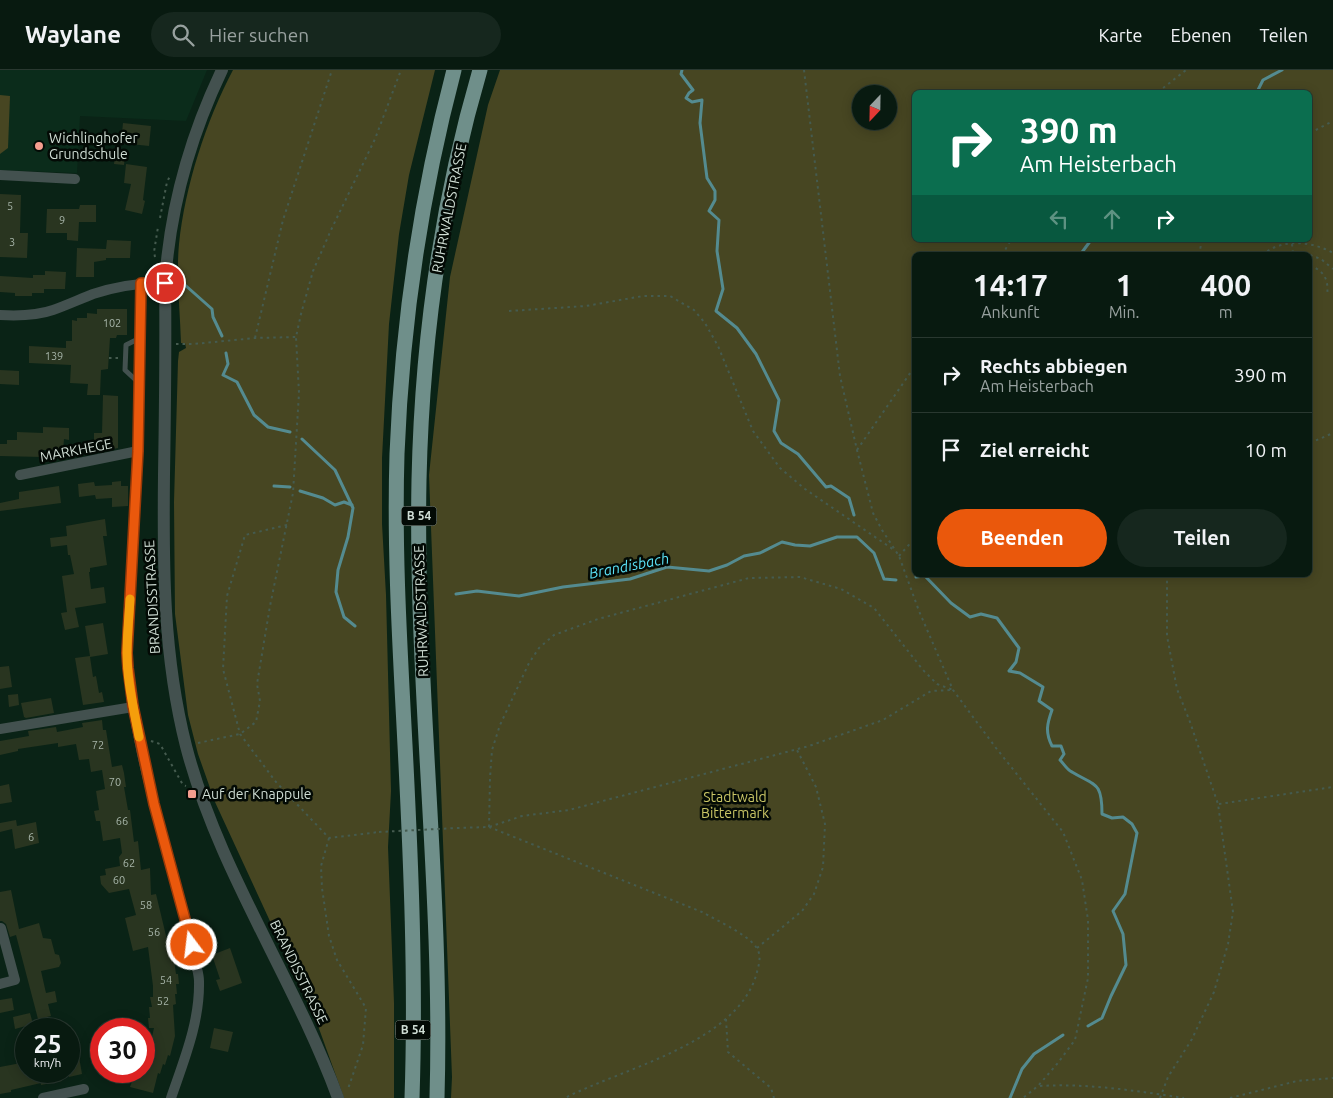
<!DOCTYPE html>
<html lang="de">
<style>
body{margin:0;font-family:Ubuntu,sans-serif;background:#16271e;color:#f1f3f6;height:100vh;display:flex;flex-direction:column;font-size:19px;white-space:nowrap}
*{box-sizing:border-box;margin:0}
p{font-size:16px;color:#98a19f}
.icon{flex:none;width:28px;height:28px;fill:none;stroke:currentColor;stroke-width:2;stroke-linecap:round;stroke-linejoin:round}
.map{position:relative;flex:1;overflow:hidden}
.drawer{position:absolute;left:912px;top:182px;width:400px;height:325px;display:flex;flex-direction:column;background:#081a10;border-radius:8px;box-shadow:0 2px 12px #0003,0 0 0 1px #293830}
.drawer>*{flex:none}
.banner{position:absolute;left:912px;top:20px;width:400px;height:152px;border-radius:8px;box-shadow:0 2px 12px #0003,0 0 0 1px #293830;background:#0b6e4f;color:#fff;overflow:hidden}
.needle{width:32px;rotate:202deg}
.buttons{position:absolute;left:852px;top:15px;display:grid;gap:10px}
.buttons a{display:grid;place-items:center;width:45px;height:45px;border-radius:50%;background:#081a10;box-shadow:0 2px 12px #0003,0 0 0 1px #293830;font-size:25px}
.speed{position:absolute;left:15px;top:948px;display:flex;gap:10px;font-size:25px;font-weight:700;text-align:center}
.speed>*{display:grid;place-content:center;width:65px;height:65px;border-radius:50%;background:#081a10;box-shadow:0 2px 12px #0003,0 0 0 1px #293830;line-height:1}
.speed small{font-size:12px;font-weight:400}
.speed .limit{border:8px solid #d22;background:#fff;color:#111}
.pin{position:absolute;display:grid;place-items:center;width:42px;height:42px;color:#fff;margin:-21px;border:2px solid #fff;border-radius:50%;box-shadow:0 1px 5px #0007}
.me{position:absolute;width:55px;margin:-28px;rotate:345deg;stroke-linejoin:round;filter:drop-shadow(0 0 4px #0008)}
.turn{display:flex;align-items:center;gap:18px;height:105px;padding:0 25px;font-size:22px}
.turn .icon{width:65px;height:65px;stroke-width:2.5}
.turn b{display:block;font-size:35px;line-height:42px}
.lanes{display:flex;align-items:center;height:48px;padding:0 25px;background:#0003;justify-content:center;gap:25px;direction:ltr}
.lanes .off{opacity:.35}
.eta{display:flex;justify-content:space-evenly;align-items:center;height:85px;text-align:center}
.eta b{font-size:30px;font-weight:600;line-height:35px}
.cta{display:flex;gap:10px;margin-top:auto;padding:10px 25px}
.cta a{flex:1;height:58px;border-radius:30px;background:#ea580c;color:#fff;font-size:20px;font-weight:600;line-height:58px;text-align:center}
.cta a+a{background:#16271e;color:#f1f3f6}
ul{padding:0;list-style:none}
li{display:flex;align-items:center;gap:15px;height:75px;padding:0 25px;border-top:1px solid #293830}
li div{flex:1}
li b{display:block;font-size:19px}
li em{font-style:normal}
header{display:flex;align-items:center;gap:30px;box-sizing:border-box;height:70px;padding:0 25px;background:#081a10;border-bottom:1px solid #293830}
header strong{font-size:24px}
nav{display:flex;gap:28px;margin-inline-start:auto;font-size:18px}
.search{width:350px;height:45px;background:#16271e;display:flex;align-items:center;gap:12px;box-sizing:border-box;padding:0 18px;border-radius:28px;color:#98a19f;font-size:19px}
.map>svg:first-child{display:block}
.built{fill:#0b2c1b}
.green{fill:#474622;fill-rule:evenodd}
.lines{fill:none;stroke-linecap:round;stroke-linejoin:round}
.stream{stroke:#548b90;stroke-width:3}
.building{fill:#293520}
.path{stroke:#455b4f;stroke-width:2;stroke-dasharray:2.5 4;stroke-linecap:butt}
.service{stroke:#43514f;stroke-width:5}
.minor{stroke:#43514f;stroke-width:10}
.tertiary{stroke:#43514f;stroke-width:12}
.trunk{stroke:#6f8f8a;stroke-width:15}
.path-bridge{stroke:#455b4f;stroke-width:2;stroke-dasharray:2.5 4;stroke-linecap:butt}
.route-casing{stroke:#983908;stroke-width:12}
.route{stroke:#ea580c;stroke-width:9}
.slow{stroke:#f59e0b;stroke-width:9}
.poi-dot{fill:#f59d8e;stroke:#030a05;stroke-width:2}
.labels{text-anchor:middle;stroke-width:5;stroke-linejoin:round;paint-order:stroke}
.number-label{font-size:11px;fill:#a6b4a8}
.shield{fill:#030a05;stroke:#929e97;stroke-width:1}
.shield-label{font-size:12px;font-weight:bold;fill:#d0ded5}
.poi-label{font-size:14px;fill:#d0ded5;stroke:#030a05;text-anchor:start}
.street-label{font-size:14px;fill:#d0ded5;stroke:#030a05}
.park-label{font-size:14px;fill:#cac666;stroke:#030a05}
.water-label{font-size:15px;font-style:italic;fill:#5be1f6;stroke:#030a05}
</style>
<header>
<strong>Waylane</strong>
<div class="search"><svg class="icon" aria-label="search" viewBox="0 0 24 24"><circle cx="10" cy="10" r="6"/><path d="M15 15l6 6"/></svg>Hier suchen</div>
<nav><a>Karte</a><a>Ebenen</a><a>Teilen</a></nav>
</header>
<div class="map">
<svg width="1333" height="1028" viewBox="0 0 1333 1028">
<rect width="100%" height="100%" fill="#0a2316"/>
<path class="built" d="M 0,0 L 207,0 L 186,51 L 80,46 L 77,103 L 0,100 Z"/>
<g class="green">
<path d="M 233,0 L 435,0 L 409,105 L 399,164 L 389,254 L 382,388 L 382,454 L 386,525 L 391,721 L 388,777 L 394,933 L 394,1028 L 344,1028 L 317,953 L 215,732 L 198,684 L 188,645 L 175,544 L 174,432 L 178,291 L 179,282 L 186,278 L 185,273 L 181,273 C 180,240 176,206 179,174 C 185,116 206,51 233,0 Z"/>
<path d="M 500,0 L 1333,0 L 1333,1028 L 451,1028 L 452,1007 L 429,405 L 450,207 L 488,35 ZM 915,22 L 1310,22 L 1310,170 L 915,170 ZM 861,24 L 889,24 L 889,51 L 861,51 ZM 915,185 L 1310,185 L 1310,505 L 915,505 Z"/>
<path d="M 0,25 L 10,26 L 8,78 L 0,84 Z"/>
</g>
<g class="lines">
<g class="stream">
<path d="M 682,0 L 681,4 L 693,20 L 689,23 L 686,28 L 692,32 L 702,30 L 700,53 L 707,108 L 715,121 L 715,130 L 709,141 L 719,150 L 717,181 L 723,219 L 716,241 L 737,258 L 756,284 L 779,330 L 774,361 L 781,373 L 798,384 L 826,417 L 831,416 L 849,428 L 854,445"/>
<path d="M 1257,22 L 1263,10 L 1282,0"/>
<path d="M 1080,185 L 1091,170 L 1108,170"/>
<path d="M 185,215 L 212,239 L 213,247 L 222,266"/>
<path d="M 226,283 L 228,294 L 223,305 L 237,312 L 254,345 L 268,357 L 290,362"/>
<path d="M 302,369 L 335,400 L 353,438 L 348,467 L 338,500 L 336,522 L 344,547 L 355,556"/>
<path d="M 274,416 L 290,417"/>
<path d="M 300,421 L 323,428 L 335,435 L 344,432 L 352,435"/>
<path d="M 924,505 L 951,533 L 970,547 L 981,544 L 997,548 L 1019,578 L 1016,592 L 1009,601 L 1020,603 L 1043,617 L 1039,631 L 1052,640 C 1047,654 1045,662 1052,676 L 1061,676 L 1064,684 L 1060,690 C 1064,694 1067,700 1072,702 C 1095,716 1102,711 1102,744 L 1112,748 L 1123,747 L 1132,754 L 1137,763 L 1125,824 L 1113,841 L 1123,864 L 1126,895 L 1111,926 L 1102,948 L 1088,956"/>
<path d="M 916,507 L 925,506"/>
<path d="M 456,524 L 477,521 L 519,526 L 563,517 L 630,509 L 667,497 L 709,501 L 727,495 L 744,486 L 760,483 L 782,472 L 795,475 L 810,476 L 837,467 L 857,467 L 874,483 L 884,509 L 896,510"/>
<path d="M 1010,1028 L 1022,999 L 1034,984 L 1063,965"/>
</g>
</g>
<g class="building">
<path d="M 123,53 L 151,56 L 149,76 L 121,73 Z"/>
<path d="M 115,84 L 125,85 L 124,95 L 114,94 Z"/>
<path d="M 126,94 L 147,97 L 143,130 L 145,131 L 142,144 L 125,140 L 131,114 L 124,113 Z"/>
<path d="M 0,124 L 21,125 L 20,163 L 28,163 L 27,188 L 0,187 Z"/>
<path d="M 80,135 L 96,135 L 96,152 L 79,152 L 78,171 L 67,170 L 67,163 L 46,163 L 47,139 L 79,139 Z"/>
<path d="M 107,170 L 131,171 L 130,188 L 106,188 L 106,190 L 94,192 L 94,207 L 76,207 L 77,178 L 106,179 Z"/>
<path d="M 45,201 L 66,202 L 65,219 L 44,219 L 44,223 L 32,223 L 32,226 L 15,226 L 15,223 L 0,222 L 0,206 L 33,208 L 33,205 L 45,205 Z"/>
<path d="M 97,239 L 127,239 L 127,265 L 117,265 L 116,268 L 110,268 L 108,299 L 101,300 L 100,325 L 87,325 L 88,314 L 70,313 L 71,295 L 29,293 L 29,276 L 66,278 L 66,271 L 72,271 L 72,250 L 77,251 L 77,248 L 87,248 L 87,243 L 97,244 Z"/>
<path d="M 0,300 L 19,301 L 19,315 L 0,314 Z"/>
<path d="M 103,325 L 118,326 L 118,378 L 108,380 L 107,375 L 94,378 L 94,363 L 102,363 Z"/>
<path d="M 43,357 L 69,358 L 69,370 L 64,369 L 63,381 L 42,380 L 42,387 L 0,386 L 0,374 L 7,374 L 7,370 L 17,370 L 17,362 L 43,363 Z"/>
<path d="M 121,411 L 121,416 L 128,416 L 128,436 L 112,437 L 112,428 L 96,429 L 95,425 L 79,427 L 78,414 L 94,412 L 95,416 L 112,415 L 112,412 Z"/>
<path d="M 59,416 L 61,433 L 0,441 L 0,433 L 19,429 L 19,422 Z"/>
<path d="M 105,449 L 107,466 L 103,466 L 107,495 L 90,498 L 90,502 L 89,502 L 91,519 L 104,517 L 106,533 L 75,538 L 79,557 L 65,560 L 61,543 L 67,542 L 62,506 L 74,504 L 70,485 L 68,485 L 67,475 L 51,477 L 50,468 L 67,466 L 66,456 Z"/>
<path d="M 103,553 L 108,584 L 90,587 L 93,607 L 96,606 L 99,623 L 102,622 L 104,632 L 83,635 L 75,588 L 90,586 L 85,556 Z"/>
<path d="M 9,596 L 12,617 L 0,619 L 0,597 Z"/>
<path d="M 18,624 L 19,635 L 9,637 L 8,625 Z"/>
<path d="M 51,628 L 54,643 L 26,648 L 24,647 L 21,633 Z"/>
<path d="M 102,650 L 103,660 L 106,660 L 112,697 L 122,695 L 124,703 L 126,717 L 124,717 L 128,740 L 130,740 L 134,772 L 138,771 L 141,800 L 150,798 L 151,825 L 156,824 L 168,874 L 174,872 L 176,883 L 173,883 L 176,904 L 178,904 L 179,914 L 176,914 L 177,924 L 175,924 L 176,934 L 173,935 L 175,966 L 170,986 L 168,985 L 165,995 L 163,994 L 160,1004 L 158,1003 L 153,1023 L 130,1017 L 136,1001 L 144,1001 L 144,991 L 146,980 L 149,980 L 154,958 L 149,958 L 148,948 L 150,948 L 149,937 L 152,937 L 150,927 L 153,927 L 153,916 L 148,877 L 133,881 L 125,848 L 136,845 L 129,819 L 109,823 L 101,814 L 100,806 L 106,805 L 105,799 L 120,796 L 119,787 L 122,783 L 120,768 L 103,771 L 100,751 L 96,751 L 94,741 L 99,740 L 96,721 L 105,719 L 102,700 L 91,702 L 89,689 L 79,690 L 76,674 L 58,677 L 58,673 L 18,679 L 18,681 L 0,685 L 0,671 L 29,666 L 28,661 L 56,657 L 57,662 L 83,657 L 82,653 Z"/>
<path d="M 9,714 L 12,732 L 0,734 L 0,716 Z"/>
<path d="M 16,750 L 17,756 L 36,752 L 39,773 L 15,779 L 12,759 L 0,762 L 0,753 Z"/>
<path d="M 11,820 L 19,859 L 39,853 L 43,868 L 51,869 L 55,884 L 59,885 L 61,893 L 59,897 L 41,901 L 46,923 L 55,921 L 57,932 L 48,934 L 51,946 L 38,949 L 16,865 L 10,867 L 6,854 L 2,851 L 0,851 L 0,822 Z"/>
<path d="M 230,878 L 242,913 L 220,921 L 216,910 L 220,909 L 212,885 Z"/>
<path d="M 12,928 L 14,940 L 0,943 L 0,930 Z"/>
<path d="M 30,943 L 33,954 L 15,959 L 13,947 Z"/>
<path d="M 214,958 L 233,962 L 228,982 L 210,978 Z"/>
<path d="M 78,981 L 82,1004 L 69,1007 L 69,982 Z"/>
<path d="M 26,992 L 26,1001 L 61,1001 L 62,1011 L 41,1015 L 41,1013 L 11,1020 L 11,1022 L 0,1024 L 0,997 Z"/>
</g>
<g class="lines">
<g class="path">
<path d="M 804,0 L 840,306 L 857,380 L 873,443 L 882,460 L 899,486 L 919,541 L 953,620 L 996,678 L 1063,762 L 1082,810 L 1088,850 L 1088,908 L 1075,970 L 1057,994 L 1038,1016 L 1023,1028"/>
<path d="M 1158,22 L 1186,0"/>
<path d="M 1310,63 L 1333,51"/>
<path d="M 160,148 L 167,112 L 170,106"/>
<path d="M 1292,174 L 1293,184"/>
<path d="M 1002,185 L 1011,170"/>
<path d="M 1199,185 L 1202,170"/>
<path d="M 1262,185 C 1282,168 1312,171 1333,183"/>
<path d="M 1287,185 L 1310,185"/>
<path d="M 1310,185 L 1321,189 L 1333,199"/>
<path d="M 155,187 L 154,182 L 158,157"/>
<path d="M 1310,195 C 1325,202 1329,210 1327,226"/>
<path d="M 509,241 L 586,236 L 643,226 L 670,226 L 694,240 L 705,253 L 718,276 L 753,361 L 780,398 L 805,419 L 894,480"/>
<path d="M 255,268 L 283,150 L 332,0"/>
<path d="M 176,274 L 193,274 L 255,268 L 296,267"/>
<path d="M 109,288 L 118,288"/>
<path d="M 1310,373 L 1333,363"/>
<path d="M 857,380 L 915,296"/>
<path d="M 287,455 L 245,465 L 227,526 L 223,599 L 240,664 L 276,712 L 329,768 L 379,762"/>
<path d="M 899,486 L 915,468"/>
<path d="M 151,671 L 160,674 L 183,715 L 186,716"/>
<path d="M 198,673 L 240,664 L 256,652 L 260,631 L 257,614 L 270,536 L 293,423 L 299,323 L 296,267 L 301,244 L 313,201 L 331,160 L 375,69 L 401,0"/>
<path d="M 1219,734 L 1333,717"/>
<path d="M 489,757 L 490,708 L 492,680 L 500,655 L 529,593 L 539,578 L 554,565 L 598,549 L 749,508 L 800,507 L 841,519 L 874,538 L 923,600 L 937,614 L 953,620"/>
<path d="M 489,757 L 702,842 C 716,850 747,864 756,877 C 762,885 759,894 757,902 C 739,973 623,998 565,1028"/>
<path d="M 457,758 L 489,757 L 522,746 L 569,740 L 809,676 L 883,650 L 931,621 L 951,620"/>
<path d="M 329,768 L 321,796 L 322,818 L 329,866 L 337,890 L 366,938 L 363,975 L 348,1019"/>
<path d="M 757,878 L 802,841 L 814,824 L 823,797 L 825,754 L 816,717 L 797,680"/>
<path d="M 726,949 L 728,982 L 771,1018 L 774,1028"/>
<path d="M 1040,1016 C 1086,1013 1138,1021 1184,1028"/>
<path d="M 1160,1028 L 1168,1007 L 1192,969 L 1214,922 L 1228,874 L 1233,842 L 1218,734 L 1190,652 L 1177,619 L 1167,566 L 1167,505"/>
<path d="M 1230,1028 L 1297,1011 L 1333,1008"/>
</g>
<path class="service" d="M 139,313 L 125,300 L 126,275 L 140,268"/>
<g class="minor">
<path d="M 0,105 L 75,109"/>
<path d="M 141,213 L 138,381 L 127,583 C 132,662 156,740 176,816 C 183,840 190,864 195,889 C 196,896 199,904 199,911 C 200,952 184,990 171,1028"/>
<path d="M 0,245 C 18,246 36,246 53,240 C 67,235 80,229 93,224 C 117,216 140,213 165,212"/>
<path d="M 20,405 L 138,381"/>
<path d="M 0,659 L 133,637"/>
<path d="M 0,914 L 15,910 L 1,858"/>
<path d="M 43,1028 L 84,1019"/>
</g>
<path class="tertiary" d="M 222,0 C 190,67 170,138 165,213 C 166,277 165,341 164,405 C 163,497 163,585 186,676 C 218,800 294,908 338,1028"/>
<g class="trunk">
<path d="M 412,1028 C 416,910 411,792 405,675 C 400,578 394,481 397,384 C 402,255 421,125 454,0"/>
<path d="M 437,1028 C 443,822 415,616 419,410 C 422,272 441,133 480,0"/>
</g>
<path class="path-bridge" d="M 379,762 L 457,758"/>
</g>
<g class="lines">
<g class="route-casing">
<path id="route" d="M 165,213 L 141,213 L 138,381 L 127,583 L 128,598 L 133,636 L 154,734 L 192,875"/>
</g>
<use href="#route" class="route"/>
<path class="slow" d="M 130,529 C 129,547 127,565 127,583 C 127,611 134,640 139,667"/>
</g>
<g class="poi-dot">
<circle cx="39" cy="76" r="5"/>
<rect x="187" y="719" width="10" height="10" rx="2.5"/>
</g>
<g class="labels">
<g class="number-label">
<text x="10" y="140">5</text>
<text x="62" y="154">9</text>
<text x="12" y="176">3</text>
<text x="112" y="257">102</text>
<text x="54" y="290">139</text>
<text x="98" y="679">72</text>
<text x="115" y="716">70</text>
<text x="122" y="755">66</text>
<text x="31" y="771">6</text>
<text x="129" y="797">62</text>
<text x="119" y="814">60</text>
<text x="146" y="839">58</text>
<text x="154" y="866">56</text>
<text x="166" y="914">54</text>
<text x="163" y="935">52</text>
</g>
<g class="shield">
<rect x="401.5" y="436.5" width="35" height="19" rx="4"/>
<rect x="395.5" y="950.5" width="35" height="19" rx="4"/>
</g>
<g class="shield-label">
<text x="419" y="450">B 54</text>
<text x="413" y="964">B 54</text>
</g>
<g class="poi-label">
<text x="49" y="73">Wichlinghofer<tspan x="49" dy="16">Grundschule</tspan></text>
<text x="202" y="729">Auf der Knappule</text>
</g>
<g class="street-label">
<text transform="translate(449 138) rotate(-79)" y="5">RUHRWALDSTRASSE</text>
<text transform="translate(76 380) rotate(-11)" y="5">MARKHEGE</text>
<text transform="translate(152 527) rotate(-93)" y="5">BRANDISSTRASSE</text>
<text transform="translate(421 541) rotate(-92)" y="5">RUHRWALDSTRASSE</text>
<text transform="translate(299 902) rotate(64)" y="5">BRANDISSTRASSE</text>
</g>
<g class="park-label">
<text x="735" y="732">Stadtwald<tspan x="735" dy="16">Bittermark</tspan></text>
</g>
<g class="water-label">
<text transform="translate(629 496) rotate(-11)" y="5">Brandisbach</text>
</g>
</g>
</svg>
<div class="buttons">
<a><svg class="needle" viewBox="-14 -14 28 28"><path d="M0-13l5 13h-10z" fill="#e53935"/><path d="M0 13l5-13h-10z" fill="#98a19f"/></svg></a>
</div>
<div class="speed"><div>25<small>km/h</small></div><div class="limit">30</div></div>
<div class="pin" style="left:165px;top:213px;background:#d93025"><svg class="icon" aria-label="arrive" viewBox="0 0 24 24"><path d="M6 21V4h12l-3 4 3 4H6"/></svg></div>
<svg class="me" style="left:192px;top:875px" viewBox="-20 -20 40 40"><circle r="17" fill="#ea580c" stroke="#fff" stroke-width="3"/><path d="M0-11L8 9 0 5-8 9z" fill="#fff"/></svg>
<div class="banner">
<div class="turn"><svg class="icon" aria-label="right" viewBox="0 0 24 24"><path d="M7 20v-9h11M14 6l5 5-5 5"/></svg><div><b>390 m</b>Am Heisterbach</div></div>
<div class="lanes"><svg class="icon off" aria-label="left" viewBox="0 0 24 24"><path d="M17 20v-9H6M10 6l-5 5 5 5"/></svg><svg class="icon off" aria-label="ahead" viewBox="0 0 24 24"><path d="M12 20V5M6 11l6-6 6 6"/></svg><svg class="icon" aria-label="right" viewBox="0 0 24 24"><path d="M7 20v-9h11M14 6l5 5-5 5"/></svg></div>
</div>
<section class="drawer">
<div class="eta">
<div><b>14:17</b><p>Ankunft</p></div>
<div><b>1</b><p>Min.</p></div>
<div><b>400</b><p>m</p></div>
</div>
<ul>
<li><svg class="icon" aria-label="right" viewBox="0 0 24 24"><path d="M7 20v-9h11M14 6l5 5-5 5"/></svg><div><b>Rechts abbiegen</b><p>Am Heisterbach</p></div><em>390 m</em></li>
<li><svg class="icon" aria-label="arrive" viewBox="0 0 24 24"><path d="M6 21V4h12l-3 4 3 4H6"/></svg><div><b>Ziel erreicht</b></div><em>10 m</em></li>
</ul>
<div class="cta"><a>Beenden</a><a>Teilen</a></div>
</section>
</div>
